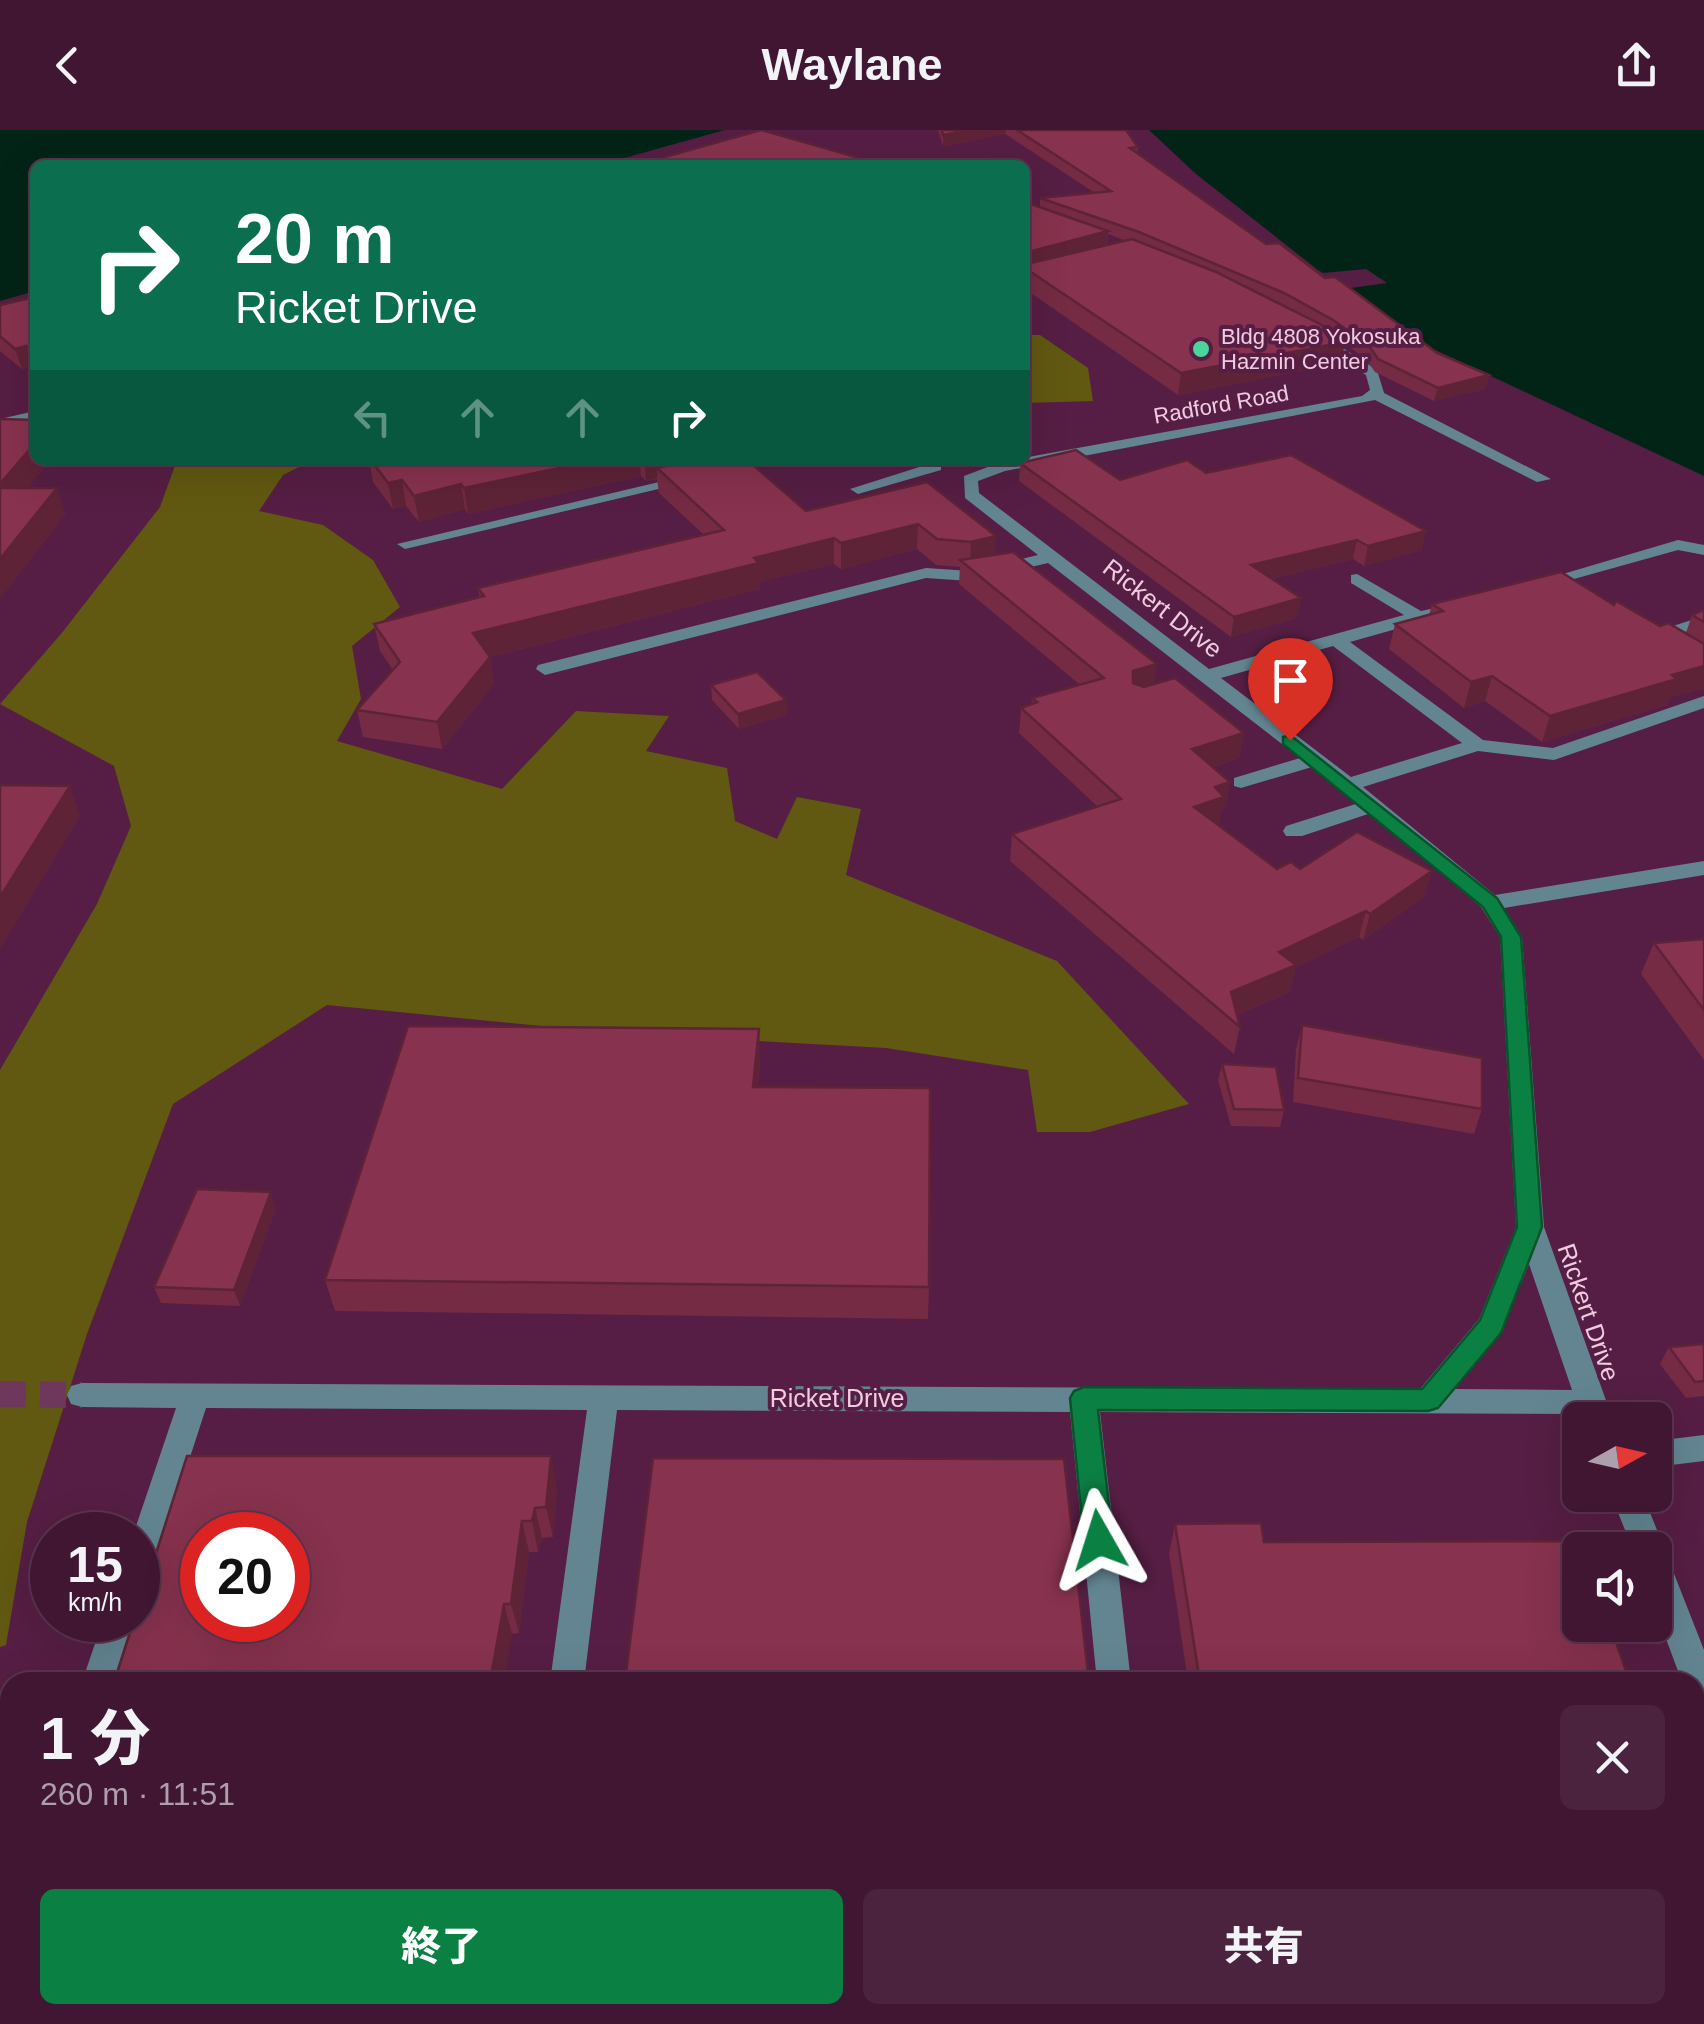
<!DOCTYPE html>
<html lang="ja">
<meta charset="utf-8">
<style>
body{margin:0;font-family:Helvetica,"Noto Sans JP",sans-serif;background:#4b233f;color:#f1f3f6;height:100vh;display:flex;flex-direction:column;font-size:38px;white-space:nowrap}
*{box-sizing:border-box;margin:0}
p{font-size:32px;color:#ae9fac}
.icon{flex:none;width:55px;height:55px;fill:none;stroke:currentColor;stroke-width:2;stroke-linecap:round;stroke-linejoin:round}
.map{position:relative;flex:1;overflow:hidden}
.drawer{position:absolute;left:0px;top:1542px;width:1705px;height:352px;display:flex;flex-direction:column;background:#401633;border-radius:30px 30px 0 0;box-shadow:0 10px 40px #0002,0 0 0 2px #59354e}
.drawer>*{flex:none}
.hud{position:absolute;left:30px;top:30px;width:1000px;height:305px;border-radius:15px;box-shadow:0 10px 40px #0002,0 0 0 2px #59354e;background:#0b6e4f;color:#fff;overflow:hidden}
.needle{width:65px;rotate:82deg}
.buttons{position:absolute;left:1562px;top:1272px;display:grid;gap:20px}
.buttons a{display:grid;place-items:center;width:110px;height:110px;border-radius:15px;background:#401633;box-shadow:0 10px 40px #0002,0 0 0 2px #59354e;font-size:50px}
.speed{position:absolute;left:30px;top:1382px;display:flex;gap:20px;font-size:50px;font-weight:700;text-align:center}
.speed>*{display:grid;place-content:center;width:130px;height:130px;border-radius:50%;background:#401633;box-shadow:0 10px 40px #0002,0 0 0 2px #59354e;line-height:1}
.speed small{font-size:25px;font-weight:400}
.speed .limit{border:15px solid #d22;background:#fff;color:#111}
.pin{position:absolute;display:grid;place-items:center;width:85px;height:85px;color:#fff;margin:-102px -42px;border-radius:50% 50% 50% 0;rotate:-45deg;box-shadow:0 0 10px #0007}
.pin .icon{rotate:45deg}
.me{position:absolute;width:110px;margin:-55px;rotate:354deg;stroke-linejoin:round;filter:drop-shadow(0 0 8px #0008)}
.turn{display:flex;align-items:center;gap:35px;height:210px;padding:0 40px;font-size:45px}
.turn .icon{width:130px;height:130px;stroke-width:2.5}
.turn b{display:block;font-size:70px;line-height:85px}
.lanes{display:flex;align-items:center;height:95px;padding:0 40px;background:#0003;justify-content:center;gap:50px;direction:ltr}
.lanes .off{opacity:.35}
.round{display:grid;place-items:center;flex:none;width:105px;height:105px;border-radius:15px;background:#4b233f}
.headline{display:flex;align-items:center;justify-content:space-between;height:170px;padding:0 40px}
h1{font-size:60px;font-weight:800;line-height:75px}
.action{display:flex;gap:20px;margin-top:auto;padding:20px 40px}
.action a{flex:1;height:115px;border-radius:15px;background:#0b8043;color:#fff;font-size:40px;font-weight:800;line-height:115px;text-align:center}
.action a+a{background:#4b233f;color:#f1f3f6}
header{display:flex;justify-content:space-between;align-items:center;height:130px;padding:0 40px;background:#401633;font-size:45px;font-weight:800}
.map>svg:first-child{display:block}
.green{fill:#615811}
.water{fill:#022416}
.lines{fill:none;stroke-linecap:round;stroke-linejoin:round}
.minor-tunnel{stroke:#6d385b;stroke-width:26;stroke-dasharray:26 14;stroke-linecap:butt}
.minor{fill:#638592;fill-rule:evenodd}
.wall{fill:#742b43;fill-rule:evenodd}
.shaded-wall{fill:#5e2337}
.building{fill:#87324e;stroke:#5e2337;stroke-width:2.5;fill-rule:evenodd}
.route{fill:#0b8043;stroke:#07532c;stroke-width:2.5}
.poi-dot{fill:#4bd49b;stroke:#561e44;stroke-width:4}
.labels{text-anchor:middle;stroke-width:8;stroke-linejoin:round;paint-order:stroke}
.far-poi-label{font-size:22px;fill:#efcce0;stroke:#561e44;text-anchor:start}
.far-street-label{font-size:22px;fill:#efcce0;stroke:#561e44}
.street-label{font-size:25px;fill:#efcce0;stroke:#561e44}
</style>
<header><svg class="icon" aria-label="back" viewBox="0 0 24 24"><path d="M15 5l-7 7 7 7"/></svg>Waylane<svg class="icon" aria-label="share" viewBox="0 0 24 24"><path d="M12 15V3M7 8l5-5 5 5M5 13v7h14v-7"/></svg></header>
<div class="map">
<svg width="1704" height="1894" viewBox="0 0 1704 1894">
<rect width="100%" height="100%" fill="#561e44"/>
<g class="green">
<path d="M 1025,205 L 1040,205 L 1088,238 L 1093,271 L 1025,273 Z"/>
<path d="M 177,330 L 313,330 L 283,345 L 259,381 L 323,395 L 373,430 L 400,477 L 352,516 L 361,569 L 337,611 L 502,659 L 576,581 L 669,586 L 646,621 L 727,638 L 735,691 L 777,709 L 797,667 L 861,679 L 846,745 L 1057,831 L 1189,974 L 1090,1002 L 1037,1002 L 1028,940 L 886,918 L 612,903 L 327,875 L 173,974 L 87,1204 L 27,1392 L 6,1515 L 0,1517 L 0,940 L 97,774 L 131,696 L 114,636 L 0,574 L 61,504 L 160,377 Z"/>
</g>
<g class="water">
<path d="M 0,0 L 725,0 L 599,35 L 35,35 L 35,161 L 0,171 Z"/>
<path d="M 1149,0 L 1704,0 L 1704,346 L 1414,210 L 1351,158 L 1387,153 L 1366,139 L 1323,143 L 1318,140 L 1196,44 Z"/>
</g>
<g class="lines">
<path class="minor-tunnel" d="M 0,1264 L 82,1265"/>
<g class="minor">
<path d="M 1311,204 L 1321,204 L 1377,240 L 1384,263 L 1551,349 L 1537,352 L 1375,270 L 1005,341 L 978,351 L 979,363 L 1209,539 L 1404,485 L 1351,453 L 1351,445 L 1357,444 L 1421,481 L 1467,471 L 1467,479 L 1350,512 L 1483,610 L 1553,618 L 1704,566 L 1704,578 L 1554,630 L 1478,621 L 1363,657 L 1495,765 L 1704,731 L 1704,745 L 1504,778 L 1522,807 L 1544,1097 L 1613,1290 L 1583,1290 L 1581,1284 L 1100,1282 L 1131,1552 L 1097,1552 L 1070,1282 L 617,1280 L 584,1552 L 550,1552 L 587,1280 L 206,1278 L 154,1438 L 149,1448 L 138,1452 L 138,1405 L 133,1405 L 176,1278 L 82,1277 L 71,1274 L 67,1265 L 71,1256 L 82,1253 L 1420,1259 L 1479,1189 L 1516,1097 L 1500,807 L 1481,777 L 1371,683 L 1302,706 L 1286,706 L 1283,701 L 1286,696 L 1359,673 L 1312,637 L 1241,658 L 1234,656 L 1234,648 L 1300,628 L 1048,433 L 970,451 L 926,448 L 545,545 L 536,539 L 538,535 L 926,438 L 970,441 L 1038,425 L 965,368 L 964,346 L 1001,332 L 1362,266 L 1370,260 L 1366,245 L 1311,210 ZM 1333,516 L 1462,613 L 1351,647 L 1221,548 ZM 1529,1134 L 1572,1260 L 1455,1259 L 1501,1203 Z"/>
<path d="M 35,281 L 35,289 L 0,297 L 0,289 Z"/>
<path d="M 752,330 L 781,330 L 405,419 L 397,414 Z"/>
<path d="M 935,332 L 941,334 L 941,340 L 858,364 L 850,359 Z"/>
<path d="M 1678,410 L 1704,415 L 1704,425 L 1678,420 L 1538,459 L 1529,454 Z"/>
<path d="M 1704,486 L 1704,497 L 1654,510 L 1645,505 Z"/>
<path d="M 1704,1305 L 1704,1331 L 1655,1337 L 1655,1311 Z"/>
<path d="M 1611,1365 L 1643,1365 L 1665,1420 L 1663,1425 L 1671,1436 L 1704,1520 L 1704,1580 L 1695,1577 L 1695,1552 L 1682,1552 L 1655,1479 L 1655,1420 L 1633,1420 Z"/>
<path d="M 103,1490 L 137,1490 L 116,1552 L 82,1552 Z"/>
<path d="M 10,1631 L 10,1665 L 0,1667 L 0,1633 Z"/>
<rect x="0" y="1786" width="10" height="38"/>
</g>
</g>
<g class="wall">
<path d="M 938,0 L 1126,0 L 1138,17 L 1137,23 L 1266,114 L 1325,148 L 1437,223 L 1489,245 L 1485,259 L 1434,271 L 1375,242 L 1366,229 L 1344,213 L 1341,233 L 1178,265 L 1025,159 L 1025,72 L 1040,77 L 1040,68 L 1095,63 L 1005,4 L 943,16 ZM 1108,104 L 1126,111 L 1107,115 Z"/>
<path d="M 35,167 L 35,239 L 33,236 L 22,239 L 0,221 L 0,175 Z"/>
<path d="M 369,330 L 747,330 L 806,381 L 927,352 L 995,425 L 1154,554 L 1244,603 L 1239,628 L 1213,637 L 1226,677 L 1222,679 L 1219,693 L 1217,694 L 1277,739 L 1432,741 L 1424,767 L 1363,810 L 1359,807 L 1295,838 L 1290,862 L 1237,885 L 1240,897 L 1234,924 L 1010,731 L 1012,704 L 1098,677 L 1019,603 L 1021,578 L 1031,574 L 1032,568 L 1079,554 L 959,454 L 960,437 L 936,435 L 917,419 L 841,439 L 834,434 L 759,452 L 760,459 L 490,527 L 494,554 L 442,619 L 363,607 L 357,580 L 393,540 L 380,521 L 374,494 L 480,468 L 478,458 L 704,405 L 659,363 L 657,349 L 646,351 L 641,346 L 468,384 L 465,379 L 419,392 L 406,376 L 393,379 L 373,352 Z"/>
<path d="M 1020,333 L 1120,350 L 1206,343 L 1422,420 L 1364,436 L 1353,429 L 1272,449 L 1297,488 L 1231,507 L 1019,351 Z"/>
<path d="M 1432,474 L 1614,475 L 1660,496 L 1686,503 L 1692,485 L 1704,480 L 1704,536 L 1670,568 L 1667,575 L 1542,612 L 1485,571 L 1464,578 L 1389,519 L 1395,494 L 1429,485 Z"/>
<path d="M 711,555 L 786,570 L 787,585 L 739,599 L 712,570 Z"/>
<path d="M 1704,809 L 1704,930 L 1641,844 L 1654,813 Z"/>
<path d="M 1302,895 L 1482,979 L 1474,1004 L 1293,972 L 1296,919 Z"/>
<path d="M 760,930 L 758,957 L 929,1157 L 928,1189 L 335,1181 L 325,1150 Z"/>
<path d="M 1222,934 L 1284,980 L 1280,997 L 1231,996 L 1218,950 Z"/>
<path d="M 276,1078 L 240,1176 L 161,1173 L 154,1157 Z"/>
<path d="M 1704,1214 L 1704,1266 L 1686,1268 L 1660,1234 L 1669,1217 Z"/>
<path d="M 557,1357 L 553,1407 L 542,1408 L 538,1422 L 529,1422 L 519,1503 L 114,1552 Z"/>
<path d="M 1175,1394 L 1264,1412 L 1630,1552 L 1188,1552 L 1169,1423 Z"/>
<path d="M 1695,1736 L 1704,1762 L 1704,1834 L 1701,1838 L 1695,1838 Z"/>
</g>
<g class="shaded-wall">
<path d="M 969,0 L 1006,0 L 1005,4 L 943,16 L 943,5 Z"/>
<path d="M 1108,101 L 1106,120 L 1027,139 L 1028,122 Z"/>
<path d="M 1345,212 L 1341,233 L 1178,265 L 1181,243 Z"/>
<path d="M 26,216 L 33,236 L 22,239 L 15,219 Z"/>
<path d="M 1489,245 L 1485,259 L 1434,271 L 1438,258 Z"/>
<path d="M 35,313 L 35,330 L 51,330 L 6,384 L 0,367 L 0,354 Z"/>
<path d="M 597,330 L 640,330 L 641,346 L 468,384 L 464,358 Z"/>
<path d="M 644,330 L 724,330 L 657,338 L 657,348 L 646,351 Z"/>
<path d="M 402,350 L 406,376 L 393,379 L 388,353 Z"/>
<path d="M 461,354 L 465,379 L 419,392 L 414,366 Z"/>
<path d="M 57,358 L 66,384 L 0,469 L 0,429 Z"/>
<path d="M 918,394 L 917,419 L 841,439 L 841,413 Z"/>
<path d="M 1426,401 L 1422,420 L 1364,436 L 1368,416 Z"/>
<path d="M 996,406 L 994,431 L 970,437 L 971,412 Z"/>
<path d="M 834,408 L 834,434 L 759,452 L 760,459 L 477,530 L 473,503 L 754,428 Z"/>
<path d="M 1357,410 L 1353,429 L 1248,455 L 1251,435 Z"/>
<path d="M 1301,468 L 1297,488 L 1231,507 L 1234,487 Z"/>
<path d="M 490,527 L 494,554 L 442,619 L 437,592 Z"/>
<path d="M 1157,534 L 1154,559 L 1130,566 L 1133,541 Z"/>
<path d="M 1704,536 L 1704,559 L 1670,568 L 1667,575 L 1542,612 L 1550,586 L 1672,545 Z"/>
<path d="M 1492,546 L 1485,571 L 1464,578 L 1471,552 Z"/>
<path d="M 786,570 L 787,585 L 739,599 L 738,584 Z"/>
<path d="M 1244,603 L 1239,628 L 1188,645 L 1192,619 Z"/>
<path d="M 1230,652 L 1226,677 L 1222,679 L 1219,693 L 1189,703 L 1194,677 L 1215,657 Z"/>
<path d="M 70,656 L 80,686 L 0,819 L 0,767 Z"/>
<path d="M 1432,741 L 1424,767 L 1363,810 L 1370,784 Z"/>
<path d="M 1366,781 L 1359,807 L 1295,838 L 1290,862 L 1229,888 L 1231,862 L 1279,822 Z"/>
<path d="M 759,899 L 760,930 L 755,988 L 753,957 Z"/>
<path d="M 271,1062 L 276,1078 L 240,1176 L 234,1160 Z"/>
<path d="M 551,1326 L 557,1357 L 553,1407 L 546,1377 Z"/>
<path d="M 535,1378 L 542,1408 L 538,1422 L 532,1391 Z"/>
<path d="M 522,1391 L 529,1422 L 519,1503 L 511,1474 Z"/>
<path d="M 504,1474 L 512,1504 L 504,1552 L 490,1552 Z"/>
</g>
<g class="building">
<path d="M 761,0 L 884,35 L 636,35 Z"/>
<path d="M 942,0 L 969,0 L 943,5 Z"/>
<path d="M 1017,0 L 1126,0 L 1138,17 L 1130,18 L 1266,114 L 1279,113 L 1325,148 L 1335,147 L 1437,223 L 1489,245 L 1438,258 L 1378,229 L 1369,216 L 1333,190 L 1284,163 L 1139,102 L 1040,68 L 1111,61 Z"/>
<path d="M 1025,72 L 1108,101 L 1028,122 L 1027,134 L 1132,109 L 1216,142 L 1320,194 L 1345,212 L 1181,243 L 1025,138 Z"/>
<path d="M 35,167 L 35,226 L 26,216 L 15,219 L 0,206 L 0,175 Z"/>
<path d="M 0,289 L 35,290 L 35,313 L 0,354 Z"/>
<path d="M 1076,320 L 1120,350 L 1187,330 L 1206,343 L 1291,325 L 1426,401 L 1368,416 L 1357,410 L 1251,435 L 1301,468 L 1234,487 L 1020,333 Z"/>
<path d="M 371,330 L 597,330 L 464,358 L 461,354 L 414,366 L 402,350 L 388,353 Z"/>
<path d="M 692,330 L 747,330 L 806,381 L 927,352 L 996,406 L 971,412 L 937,409 L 918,394 L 841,413 L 834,408 L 754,428 L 759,433 L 473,503 L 490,527 L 437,592 L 357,580 L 400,532 L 374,494 L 484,466 L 478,458 L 724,400 L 657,338 Z"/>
<path d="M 0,358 L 57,358 L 0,429 Z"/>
<path d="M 1013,422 L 1157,534 L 1133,541 L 1133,553 L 1144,557 L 1175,548 L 1244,603 L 1192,619 L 1230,652 L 1215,657 L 1224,667 L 1194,677 L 1277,739 L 1291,732 L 1300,739 L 1357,702 L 1432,741 L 1370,784 L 1366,781 L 1279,822 L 1296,835 L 1231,862 L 1240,897 L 1012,704 L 1121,669 L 1021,578 L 1037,572 L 1032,568 L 1104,548 L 960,430 Z"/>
<path d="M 1561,442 L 1614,475 L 1616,471 L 1660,496 L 1668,493 L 1704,514 L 1704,536 L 1672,545 L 1677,549 L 1550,586 L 1492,546 L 1471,552 L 1395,494 L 1443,481 L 1432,474 Z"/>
<path d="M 1704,480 L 1704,492 L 1692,485 Z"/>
<path d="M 757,542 L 786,570 L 738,584 L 711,555 Z"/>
<path d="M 0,655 L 70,656 L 0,767 Z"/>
<path d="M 1704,809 L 1704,880 L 1654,813 Z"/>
<path d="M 1302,895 L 1482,928 L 1482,979 L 1298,948 Z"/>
<path d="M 408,896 L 759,899 L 753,957 L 930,958 L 929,1157 L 325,1150 Z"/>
<path d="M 1222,934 L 1276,937 L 1284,980 L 1234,979 Z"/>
<path d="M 197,1059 L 271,1062 L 234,1160 L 154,1157 Z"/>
<path d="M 1704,1214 L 1704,1251 L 1695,1252 L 1669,1217 Z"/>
<path d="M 187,1326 L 551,1326 L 546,1377 L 535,1378 L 532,1391 L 522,1391 L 511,1474 L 504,1474 L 490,1552 L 114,1552 L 134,1490 L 138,1490 L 138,1480 ZM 202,1405 L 288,1405 L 288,1490 L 202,1490 Z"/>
<path d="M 653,1328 L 1064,1329 L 1089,1552 L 625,1552 Z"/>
<path d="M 1261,1393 L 1264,1412 L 1580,1411 L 1583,1420 L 1580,1420 L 1580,1495 L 1610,1495 L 1630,1552 L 1200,1552 L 1175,1394 Z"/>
<path d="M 1695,1736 L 1704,1762 L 1704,1813 L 1695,1813 Z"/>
</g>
<path class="route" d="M 1290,605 L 1497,768 L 1521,807 L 1542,1097 L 1501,1203 L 1438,1278 L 1428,1281 L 1098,1280 L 1113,1410 L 1109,1420 L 1099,1423 L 1088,1420 L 1084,1410 L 1070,1268 L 1074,1261 L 1084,1257 L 1422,1259 L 1480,1190 L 1517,1097 L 1501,807 L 1483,777 L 1283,614 L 1283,607 Z"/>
<circle class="poi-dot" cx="1201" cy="219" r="10"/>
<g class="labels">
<g class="far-poi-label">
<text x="1221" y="214">Bldg 4808 Yokosuka<tspan x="1221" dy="25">Hazmin Center</tspan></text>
</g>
<g class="far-street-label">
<text transform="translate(1221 274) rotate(-10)" y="8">Radford Road</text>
</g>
<g class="street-label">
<text transform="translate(1163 478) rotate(38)" y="9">Rickert Drive</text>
<text transform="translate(1589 1182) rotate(71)" y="9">Rickert Drive</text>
<text x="837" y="1277">Ricket Drive</text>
</g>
</g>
</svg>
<div class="buttons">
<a><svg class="needle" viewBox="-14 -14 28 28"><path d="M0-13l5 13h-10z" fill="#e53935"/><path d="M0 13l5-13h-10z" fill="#ae9fac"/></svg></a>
<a><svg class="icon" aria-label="sound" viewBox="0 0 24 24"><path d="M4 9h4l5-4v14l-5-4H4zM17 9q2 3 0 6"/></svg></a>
</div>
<div class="speed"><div>15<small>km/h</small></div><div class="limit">20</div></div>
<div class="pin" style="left:1290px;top:610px;background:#d93025"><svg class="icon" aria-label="arrive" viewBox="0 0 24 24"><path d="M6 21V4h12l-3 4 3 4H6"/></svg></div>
<svg class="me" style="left:1099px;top:1410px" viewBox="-20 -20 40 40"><path d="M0-17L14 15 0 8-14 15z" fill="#0b8043" stroke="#fff" stroke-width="4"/></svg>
<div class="hud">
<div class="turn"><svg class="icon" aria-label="right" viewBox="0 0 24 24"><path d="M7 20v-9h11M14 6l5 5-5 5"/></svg><div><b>20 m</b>Ricket Drive</div></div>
<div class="lanes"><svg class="icon off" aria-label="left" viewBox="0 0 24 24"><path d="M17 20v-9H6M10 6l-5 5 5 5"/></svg><svg class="icon off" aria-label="ahead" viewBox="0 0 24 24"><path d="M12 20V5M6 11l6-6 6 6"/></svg><svg class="icon off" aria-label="ahead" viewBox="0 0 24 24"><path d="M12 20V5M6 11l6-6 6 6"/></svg><svg class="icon" aria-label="right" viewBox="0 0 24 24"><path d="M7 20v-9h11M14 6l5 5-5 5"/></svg></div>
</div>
<section class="drawer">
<div class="headline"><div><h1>1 分</h1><p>260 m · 11:51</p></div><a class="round"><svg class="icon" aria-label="close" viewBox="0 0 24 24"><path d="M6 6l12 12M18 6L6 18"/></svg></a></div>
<div class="action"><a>終了</a><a>共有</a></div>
</section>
</div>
